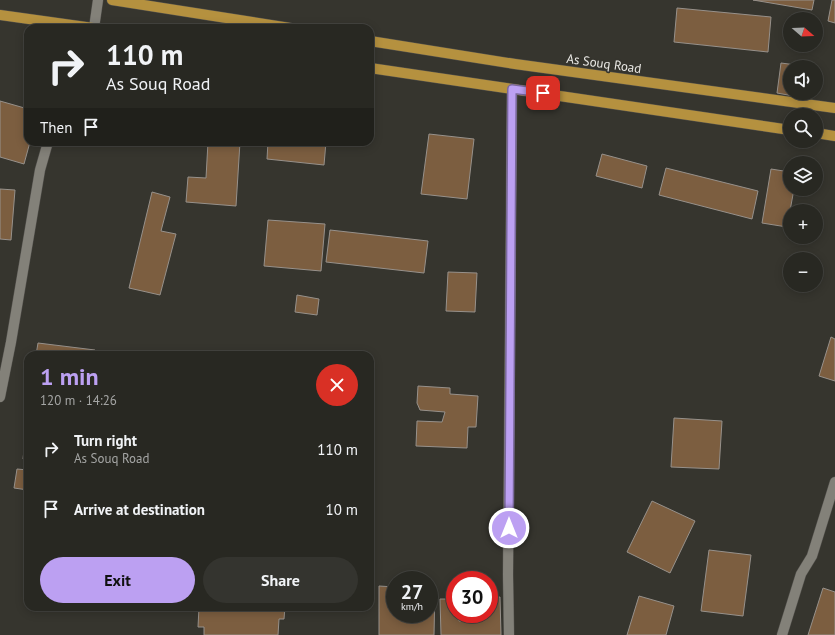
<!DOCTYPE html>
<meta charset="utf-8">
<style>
body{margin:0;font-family:"PT Sans",sans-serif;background:#34342f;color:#f1f3f6;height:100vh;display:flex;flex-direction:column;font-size:15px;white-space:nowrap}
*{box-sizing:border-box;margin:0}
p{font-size:13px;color:#a5a6a5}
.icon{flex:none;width:22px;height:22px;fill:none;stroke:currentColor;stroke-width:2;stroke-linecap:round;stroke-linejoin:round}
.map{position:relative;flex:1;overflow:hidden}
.panel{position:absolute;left:24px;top:351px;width:350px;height:260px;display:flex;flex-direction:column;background:#282822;border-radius:12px;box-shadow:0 2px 10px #0003,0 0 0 1px #444440}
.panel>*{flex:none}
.guide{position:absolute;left:24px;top:24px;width:350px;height:122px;border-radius:12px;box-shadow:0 2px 10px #0003,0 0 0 1px #444440;background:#282822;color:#f1f3f6;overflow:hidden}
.needle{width:26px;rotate:109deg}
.fabs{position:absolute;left:783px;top:12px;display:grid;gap:8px}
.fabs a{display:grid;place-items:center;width:40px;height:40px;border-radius:50%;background:#282822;box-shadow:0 2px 10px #0003,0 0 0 1px #444440;font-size:20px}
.speed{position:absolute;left:386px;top:571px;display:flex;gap:8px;font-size:20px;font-weight:700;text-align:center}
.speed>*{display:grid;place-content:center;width:52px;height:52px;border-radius:50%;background:#282822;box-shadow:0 2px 10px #0003,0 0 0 1px #444440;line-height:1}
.speed small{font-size:10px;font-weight:400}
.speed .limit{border:6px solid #d22;background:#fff;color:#111}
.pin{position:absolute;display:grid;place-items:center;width:34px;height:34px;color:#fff;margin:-17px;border-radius:8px;box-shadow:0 2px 6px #0006}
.me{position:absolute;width:44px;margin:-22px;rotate:0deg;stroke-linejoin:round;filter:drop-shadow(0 0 3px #0008)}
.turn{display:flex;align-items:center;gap:14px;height:84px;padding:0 16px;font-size:18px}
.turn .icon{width:52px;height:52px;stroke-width:2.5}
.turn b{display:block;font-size:28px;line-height:34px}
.then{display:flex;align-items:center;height:38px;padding:0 16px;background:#0003;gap:8px;font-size:15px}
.round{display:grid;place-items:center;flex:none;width:42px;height:42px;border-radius:21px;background:#34342f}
.overview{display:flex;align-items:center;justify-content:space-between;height:68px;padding:0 16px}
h1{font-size:24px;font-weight:700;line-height:30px;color:#bca0f2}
.button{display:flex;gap:8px;margin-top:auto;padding:8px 16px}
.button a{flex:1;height:46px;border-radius:24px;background:#bca0f2;color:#111;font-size:16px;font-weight:700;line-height:46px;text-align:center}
.button a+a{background:#34342f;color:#f1f3f6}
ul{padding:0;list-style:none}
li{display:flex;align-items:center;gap:12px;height:60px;padding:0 16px}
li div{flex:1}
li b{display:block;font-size:15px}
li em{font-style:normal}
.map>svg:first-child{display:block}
.building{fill:#7c5e40;stroke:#97918b}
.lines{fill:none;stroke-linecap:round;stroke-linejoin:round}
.minor-casing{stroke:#53514d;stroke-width:11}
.tertiary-casing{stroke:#53514d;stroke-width:11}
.primary-casing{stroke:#53514d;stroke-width:11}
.minor{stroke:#838179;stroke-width:10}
.tertiary{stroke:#838179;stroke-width:10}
.primary{stroke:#b5913f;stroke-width:10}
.route-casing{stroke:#7a689d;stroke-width:10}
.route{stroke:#bca0f2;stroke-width:7}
.labels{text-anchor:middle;stroke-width:3.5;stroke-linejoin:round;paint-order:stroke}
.street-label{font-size:13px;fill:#eae9e5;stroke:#36352e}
</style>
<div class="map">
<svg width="835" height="635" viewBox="0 0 835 635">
<rect width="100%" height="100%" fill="#36352e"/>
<g class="building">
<path d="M 753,0 L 814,0 L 812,10 Z"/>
<path d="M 832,0 L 835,0 L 835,23 L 828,21 Z"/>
<path d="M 677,8 L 771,17 L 768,52 L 674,42 Z"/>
<path d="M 781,63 L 804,66 L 804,67 L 790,67 L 790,93 L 800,93 L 799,97 L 777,93 Z"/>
<path d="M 0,101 L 28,109 L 28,142 L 30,142 L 24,164 L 0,157 Z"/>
<path d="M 429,134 L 474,139 L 467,199 L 421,194 Z"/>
<path d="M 208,142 L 240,142 L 236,206 L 186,202 L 188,177 L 206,178 Z"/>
<path d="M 268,142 L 326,142 L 324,165 L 267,159 Z"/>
<path d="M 602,154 L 647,166 L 642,188 L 596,176 Z"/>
<path d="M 666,168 L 758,191 L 752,219 L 659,195 Z"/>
<path d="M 771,169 L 790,172 L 790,189 L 794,189 L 787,227 L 762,223 Z"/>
<path d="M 0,189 L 15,190 L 11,240 L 0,239 Z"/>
<path d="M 152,192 L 170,197 L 161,231 L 176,234 L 160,295 L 129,288 Z"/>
<path d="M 268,220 L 325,224 L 321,271 L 264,266 Z"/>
<path d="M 330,230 L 428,241 L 424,273 L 326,262 Z"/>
<path d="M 448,272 L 477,273 L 475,312 L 446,311 Z"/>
<path d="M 297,295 L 319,299 L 317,315 L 295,312 Z"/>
<path d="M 831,337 L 835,339 L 835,381 L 819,376 Z"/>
<path d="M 38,343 L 95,350 L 94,355 L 36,355 Z"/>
<path d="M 418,386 L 450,388 L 450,394 L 478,396 L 476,427 L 468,427 L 467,448 L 416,446 L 417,421 L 442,422 L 445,412 L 420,410 L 417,403 Z"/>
<path d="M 674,418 L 722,421 L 719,469 L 671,467 Z"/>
<path d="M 25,441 L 28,441 L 28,460 L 23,459 Z"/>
<path d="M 17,469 L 28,470 L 28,490 L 14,488 Z"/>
<path d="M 652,501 L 695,521 L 670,573 L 627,552 Z"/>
<path d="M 709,550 L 751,555 L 743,616 L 701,611 Z"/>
<path d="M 379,586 L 395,587 L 395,614 L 429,614 L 429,587 L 435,587 L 434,635 L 379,635 Z"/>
<path d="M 823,588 L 835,592 L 835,635 L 808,635 Z"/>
<path d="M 639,596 L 674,606 L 666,635 L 627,635 Z"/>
<path d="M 500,597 L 501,635 L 441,635 L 440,599 L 455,599 L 455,614 L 459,614 L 459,621 L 473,621 L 473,614 L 489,614 L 489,598 Z"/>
<path d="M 199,607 L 285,607 L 284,619 L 279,619 L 278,635 L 204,635 L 204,627 L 198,627 Z"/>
</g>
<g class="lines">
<g class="minor-casing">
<g id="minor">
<path d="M 0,397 L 11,342 L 40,170 L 48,142"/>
<path d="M 509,635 L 508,575 L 512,89"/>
<path d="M 782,635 L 801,574 L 812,556 L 835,482"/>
</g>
</g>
<g class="tertiary-casing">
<path id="tertiary" d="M 94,28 L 98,0"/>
</g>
<g class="primary-casing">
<g id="primary">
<path d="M 112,0 L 290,28"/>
<path d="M 0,15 L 93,28"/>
<path d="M 370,41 L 515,64 L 835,108"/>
<path d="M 370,68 L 790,130"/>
<path d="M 816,133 L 835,136"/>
</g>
</g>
<use href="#minor" class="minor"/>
<use href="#tertiary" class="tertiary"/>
<use href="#primary" class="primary"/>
</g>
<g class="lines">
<g class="route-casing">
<path id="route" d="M 509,528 L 512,89 L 543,93"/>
</g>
<use href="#route" class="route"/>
</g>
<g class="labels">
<g class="street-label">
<text transform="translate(604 63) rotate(8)" y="5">As Souq Road</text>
</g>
</g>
</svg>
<div class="fabs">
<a><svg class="needle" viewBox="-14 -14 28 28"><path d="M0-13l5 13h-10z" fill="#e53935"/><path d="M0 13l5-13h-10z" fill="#a5a6a5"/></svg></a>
<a><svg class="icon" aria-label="sound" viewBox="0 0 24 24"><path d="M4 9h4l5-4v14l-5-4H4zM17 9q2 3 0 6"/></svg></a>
<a><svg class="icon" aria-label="search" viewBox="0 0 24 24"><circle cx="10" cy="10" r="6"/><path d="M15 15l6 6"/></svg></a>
<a><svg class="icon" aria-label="layers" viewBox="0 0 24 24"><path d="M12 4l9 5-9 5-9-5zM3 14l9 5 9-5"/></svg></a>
<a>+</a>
<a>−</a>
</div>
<div class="speed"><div>27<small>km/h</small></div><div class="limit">30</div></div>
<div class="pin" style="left:543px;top:93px;background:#d93025"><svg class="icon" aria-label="arrive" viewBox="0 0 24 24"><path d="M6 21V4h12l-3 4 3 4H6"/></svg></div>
<svg class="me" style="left:509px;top:528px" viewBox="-20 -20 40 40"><circle r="17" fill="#bca0f2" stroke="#fff" stroke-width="3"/><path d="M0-11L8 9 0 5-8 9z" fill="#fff"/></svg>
<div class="guide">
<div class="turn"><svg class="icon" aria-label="right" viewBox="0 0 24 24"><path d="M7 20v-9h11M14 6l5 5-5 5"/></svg><div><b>110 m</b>As Souq Road</div></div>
<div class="then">Then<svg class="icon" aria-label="arrive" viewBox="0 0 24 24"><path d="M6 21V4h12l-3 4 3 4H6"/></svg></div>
</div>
<section class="panel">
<div class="overview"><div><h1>1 min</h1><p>120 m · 14:26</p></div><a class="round" style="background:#d93025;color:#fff"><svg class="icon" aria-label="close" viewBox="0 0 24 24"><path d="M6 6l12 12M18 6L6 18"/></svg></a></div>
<ul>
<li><svg class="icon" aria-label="right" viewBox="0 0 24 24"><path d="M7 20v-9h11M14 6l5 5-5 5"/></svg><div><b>Turn right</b><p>As Souq Road</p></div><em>110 m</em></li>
<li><svg class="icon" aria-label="arrive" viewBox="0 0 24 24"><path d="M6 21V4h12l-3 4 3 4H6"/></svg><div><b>Arrive at destination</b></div><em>10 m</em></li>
</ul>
<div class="button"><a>Exit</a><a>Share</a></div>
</section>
</div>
